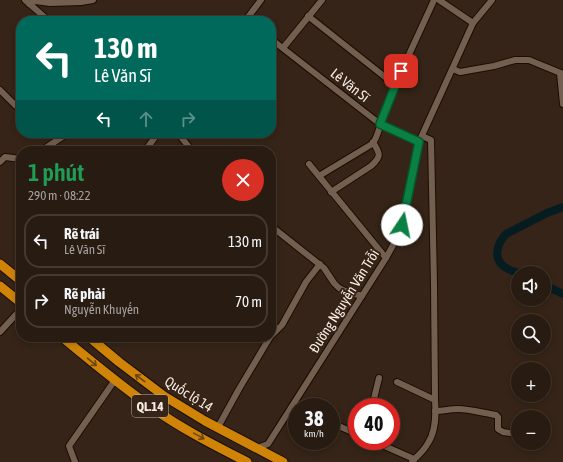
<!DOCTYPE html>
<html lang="vi">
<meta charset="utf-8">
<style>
body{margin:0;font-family:"Asap Condensed",sans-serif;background:#30241a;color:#f1f3f6;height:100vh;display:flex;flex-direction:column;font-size:15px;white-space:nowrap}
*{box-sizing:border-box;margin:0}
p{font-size:13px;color:#a5a19f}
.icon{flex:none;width:22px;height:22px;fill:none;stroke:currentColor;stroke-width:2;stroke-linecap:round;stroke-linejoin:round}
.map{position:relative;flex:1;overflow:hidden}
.details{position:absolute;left:16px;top:146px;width:260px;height:196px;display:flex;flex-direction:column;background:#281b11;border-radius:16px;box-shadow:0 2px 6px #0003,0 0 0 1px #443931}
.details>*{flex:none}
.hud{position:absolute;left:16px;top:16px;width:260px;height:122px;border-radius:16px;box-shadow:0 2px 6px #0003,0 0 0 1px #443931;background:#00695c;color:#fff;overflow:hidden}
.tools{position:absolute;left:511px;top:266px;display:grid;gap:8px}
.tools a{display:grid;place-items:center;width:40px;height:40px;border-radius:50%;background:#281b11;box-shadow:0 2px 6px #0003,0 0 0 1px #443931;font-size:20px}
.speed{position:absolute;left:288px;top:398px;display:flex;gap:8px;font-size:20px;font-weight:700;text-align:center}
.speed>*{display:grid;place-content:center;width:52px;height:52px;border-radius:50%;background:#281b11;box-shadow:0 2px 6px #0003,0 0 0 1px #443931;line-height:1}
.speed small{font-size:10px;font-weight:400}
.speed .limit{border:6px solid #d22;background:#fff;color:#111}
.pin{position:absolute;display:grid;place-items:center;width:34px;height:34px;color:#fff;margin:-17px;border-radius:8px;box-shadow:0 2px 6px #0006}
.me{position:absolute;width:44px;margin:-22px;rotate:11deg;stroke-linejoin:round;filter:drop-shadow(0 0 3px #0008)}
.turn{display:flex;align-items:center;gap:14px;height:84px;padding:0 12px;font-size:18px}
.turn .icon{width:52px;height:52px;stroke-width:2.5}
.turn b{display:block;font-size:28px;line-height:34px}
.lanes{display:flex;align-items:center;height:38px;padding:0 12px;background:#0003;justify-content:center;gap:20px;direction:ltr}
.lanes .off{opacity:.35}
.round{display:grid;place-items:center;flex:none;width:42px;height:42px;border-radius:21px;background:#30241a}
.head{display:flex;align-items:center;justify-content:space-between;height:68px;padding:0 12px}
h1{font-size:24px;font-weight:600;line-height:30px;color:#1e9e55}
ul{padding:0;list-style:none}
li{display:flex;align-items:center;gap:12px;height:54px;margin:0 8px 6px;padding:0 4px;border:2px solid #443931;border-radius:16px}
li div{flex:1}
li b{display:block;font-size:15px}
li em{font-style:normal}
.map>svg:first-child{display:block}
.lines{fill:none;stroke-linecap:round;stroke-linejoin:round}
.river{stroke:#051c20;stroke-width:8}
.minor-casing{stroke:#1c0d02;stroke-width:8}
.highway-casing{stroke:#1c0d02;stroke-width:11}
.minor{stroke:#735f50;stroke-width:6}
.highway{stroke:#cf8307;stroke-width:9}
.oneway{stroke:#6b4511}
.route-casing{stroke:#07532c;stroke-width:10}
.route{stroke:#0b8043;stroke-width:7}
.labels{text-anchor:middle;stroke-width:4;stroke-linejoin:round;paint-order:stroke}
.shield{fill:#352417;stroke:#beb1a6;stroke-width:1}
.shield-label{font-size:13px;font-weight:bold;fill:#f9ede4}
.street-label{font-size:14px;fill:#f9ede4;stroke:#352417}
</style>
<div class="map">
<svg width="563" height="462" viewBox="0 0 563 462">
<rect width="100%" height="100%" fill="#352417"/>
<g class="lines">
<g class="river">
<path d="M 520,273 C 516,272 511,271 508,269 C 492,261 496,245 506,234 L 547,213 L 563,207"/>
<path d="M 544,285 L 563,294"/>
</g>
<g class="minor-casing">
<g id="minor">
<path d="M 25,0 L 49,21"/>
<path d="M 439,0 L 473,23"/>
<path d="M 29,4 L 35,1 L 50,3 L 81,2 L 93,0"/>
<path d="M 308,16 L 395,85"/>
<path d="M 245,21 L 261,0"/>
<path d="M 271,39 L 380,124 L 419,142"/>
<path d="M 283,48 L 322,0"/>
<path d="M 453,69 L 460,72 L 494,66 L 515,60 L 529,60 L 563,74"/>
<path d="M 560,73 L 563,104"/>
<path d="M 0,90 L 16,106"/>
<path d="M 178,133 L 192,151"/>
<path d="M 41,151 L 68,133"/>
<path d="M 145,151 L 158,133"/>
<path d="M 0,162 L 5,157 L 21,159"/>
<path d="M 309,164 L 386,258"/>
<path d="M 319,176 L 372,144 C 378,138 380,124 383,116 C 398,76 417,38 434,0"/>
<path d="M 331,192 L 371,166 C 382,156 380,154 373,142"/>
<path d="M 271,226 L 324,268 L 334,283 L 339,288 L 345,291 L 362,296"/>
<path d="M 0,332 L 21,309"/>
<path d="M 271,336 L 282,325 L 306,282 L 320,264"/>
<path d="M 397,382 L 435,400"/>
<path d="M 372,407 L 379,378"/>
<path d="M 435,411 C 443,411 450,409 458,409 C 470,409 483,413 496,415 L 498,417 L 498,429 L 503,432 L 518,434"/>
<path d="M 334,424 L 357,434"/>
<path d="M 218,427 L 239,389 L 270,337"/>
<path d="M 373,441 L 414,459"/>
<path d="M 257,448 L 268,444 L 386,258 L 397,238 L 402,225 L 419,142 L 473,23 L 492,0"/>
<path d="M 75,462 L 69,446 L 115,380"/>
<path d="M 412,462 C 417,456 424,451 428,443 C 436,431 436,415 435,400 L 434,284 L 431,140 L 422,136"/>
</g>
</g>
<g class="highway-casing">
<g id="highway">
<path d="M 0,264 L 21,281"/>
<path d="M 0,286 L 21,303"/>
<path d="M 62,337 C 92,362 122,387 154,409 C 182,429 216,446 247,462"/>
<path d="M 89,337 L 119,362 L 164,396 L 205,421 L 283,462"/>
</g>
</g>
<use href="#minor" class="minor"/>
<use href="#highway" class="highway"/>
</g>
<defs><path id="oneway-shaft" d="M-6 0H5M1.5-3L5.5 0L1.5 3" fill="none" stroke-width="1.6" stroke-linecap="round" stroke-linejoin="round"/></defs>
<g class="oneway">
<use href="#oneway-shaft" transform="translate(92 362) rotate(40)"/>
<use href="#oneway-shaft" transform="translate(140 378) rotate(-143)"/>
<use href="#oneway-shaft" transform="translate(199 436) rotate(29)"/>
</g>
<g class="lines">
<g class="route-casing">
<path id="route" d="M 401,71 L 380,124 L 419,142 L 402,225"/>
</g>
<use href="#route" class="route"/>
</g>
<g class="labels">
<rect class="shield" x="132" y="395" width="36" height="22" rx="3"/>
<g class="shield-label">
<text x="150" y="411">QL.14</text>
</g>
<g class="street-label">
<text transform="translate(350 85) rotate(38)" y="5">Lê Văn Sĩ</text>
<text transform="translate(344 301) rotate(-58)" y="5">Đường Nguyễn Văn Trỗi</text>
<text transform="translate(189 394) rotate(32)" y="5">Quốc lộ 14</text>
</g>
</g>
</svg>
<div class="tools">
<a><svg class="icon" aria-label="sound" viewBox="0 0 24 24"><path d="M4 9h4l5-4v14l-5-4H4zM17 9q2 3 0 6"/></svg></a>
<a><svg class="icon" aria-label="search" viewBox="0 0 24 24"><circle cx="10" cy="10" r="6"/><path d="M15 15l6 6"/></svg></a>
<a>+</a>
<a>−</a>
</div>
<div class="speed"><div>38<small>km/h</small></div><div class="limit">40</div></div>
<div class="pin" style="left:401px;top:71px;background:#d93025"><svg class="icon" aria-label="arrive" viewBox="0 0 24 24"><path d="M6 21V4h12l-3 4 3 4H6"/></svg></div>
<svg class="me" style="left:402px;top:225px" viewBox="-20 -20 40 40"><circle r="19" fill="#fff"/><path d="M0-13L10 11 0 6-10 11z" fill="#0b8043"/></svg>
<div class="hud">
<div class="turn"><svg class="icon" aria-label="left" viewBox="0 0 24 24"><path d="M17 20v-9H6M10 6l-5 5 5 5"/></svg><div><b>130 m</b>Lê Văn Sĩ</div></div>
<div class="lanes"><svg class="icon" aria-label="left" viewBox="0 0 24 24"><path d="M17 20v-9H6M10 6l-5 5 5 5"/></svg><svg class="icon off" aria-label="ahead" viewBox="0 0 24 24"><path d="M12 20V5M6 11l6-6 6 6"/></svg><svg class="icon off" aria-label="right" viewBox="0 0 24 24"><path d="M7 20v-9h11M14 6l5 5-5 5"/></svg></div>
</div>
<section class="details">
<div class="head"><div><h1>1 phút</h1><p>290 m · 08:22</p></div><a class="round" style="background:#d93025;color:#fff"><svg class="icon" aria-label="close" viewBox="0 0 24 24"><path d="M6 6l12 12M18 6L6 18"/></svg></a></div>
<ul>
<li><svg class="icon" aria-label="left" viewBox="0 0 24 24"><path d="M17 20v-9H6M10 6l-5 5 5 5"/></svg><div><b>Rẽ trái</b><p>Lê Văn Sĩ</p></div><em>130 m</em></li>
<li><svg class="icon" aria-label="right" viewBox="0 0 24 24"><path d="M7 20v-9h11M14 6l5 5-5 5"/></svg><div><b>Rẽ phải</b><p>Nguyễn Khuyến</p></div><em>70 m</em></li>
</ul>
</section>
</div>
